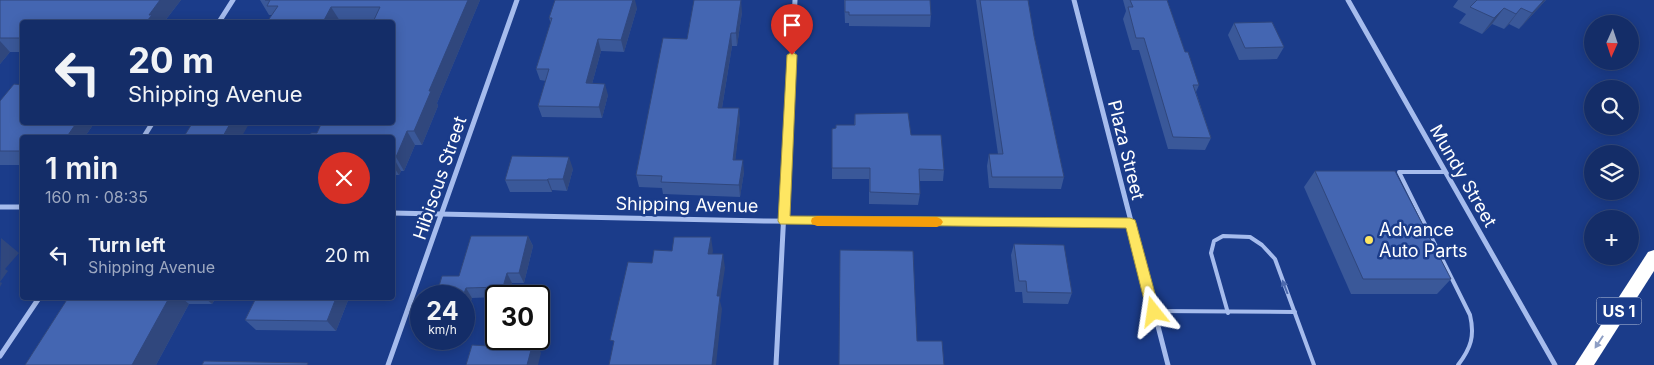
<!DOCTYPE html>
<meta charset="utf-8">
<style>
body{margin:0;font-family:Inter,sans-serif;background:#1d356e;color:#f1f3f6;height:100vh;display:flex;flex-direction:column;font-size:19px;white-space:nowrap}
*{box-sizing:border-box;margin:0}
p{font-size:16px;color:#9da8c0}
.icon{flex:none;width:28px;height:28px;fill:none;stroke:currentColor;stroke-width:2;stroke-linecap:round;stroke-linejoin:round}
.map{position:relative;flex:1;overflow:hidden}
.panel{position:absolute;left:20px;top:135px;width:375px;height:165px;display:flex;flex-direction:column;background:#142d68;border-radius:5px;box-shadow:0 2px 12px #0003,0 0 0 1px #33497c}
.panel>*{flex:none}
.banner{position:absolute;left:20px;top:20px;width:375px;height:105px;border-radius:5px;box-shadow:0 2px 12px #0003,0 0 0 1px #33497c;background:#142d68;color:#f1f3f6;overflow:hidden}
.needle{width:32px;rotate:183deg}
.controls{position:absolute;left:1584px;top:15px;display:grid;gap:10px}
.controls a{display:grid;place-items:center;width:55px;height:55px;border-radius:50%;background:#142d68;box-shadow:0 2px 12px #0003,0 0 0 1px #33497c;font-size:25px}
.speed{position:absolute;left:410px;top:285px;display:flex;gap:10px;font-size:25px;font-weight:700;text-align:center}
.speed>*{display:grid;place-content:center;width:65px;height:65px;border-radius:50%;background:#142d68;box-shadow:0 2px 12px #0003,0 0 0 1px #33497c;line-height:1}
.speed small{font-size:12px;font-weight:400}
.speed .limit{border:2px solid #111;border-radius:8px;background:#fff;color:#111}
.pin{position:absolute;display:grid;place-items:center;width:42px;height:42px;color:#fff;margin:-51px -21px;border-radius:50% 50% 50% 0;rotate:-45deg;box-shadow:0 0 5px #0007}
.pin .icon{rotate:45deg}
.me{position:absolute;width:55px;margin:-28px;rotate:345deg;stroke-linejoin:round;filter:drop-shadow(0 0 4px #0008)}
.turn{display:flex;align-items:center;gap:18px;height:105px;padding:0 25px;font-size:22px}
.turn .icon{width:65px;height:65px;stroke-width:2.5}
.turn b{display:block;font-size:35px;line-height:42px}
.round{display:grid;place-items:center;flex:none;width:52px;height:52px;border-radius:26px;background:#1d356e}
.overview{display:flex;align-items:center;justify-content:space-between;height:85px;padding:0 25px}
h1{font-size:30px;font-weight:600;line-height:38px}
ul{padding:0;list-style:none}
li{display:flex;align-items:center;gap:15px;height:70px;padding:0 25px}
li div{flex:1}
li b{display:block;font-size:19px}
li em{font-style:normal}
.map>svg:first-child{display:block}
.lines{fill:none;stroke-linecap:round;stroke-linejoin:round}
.lane{stroke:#a6bced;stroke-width:4}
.street{stroke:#a6bced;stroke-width:5}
.highway{fill:#fff;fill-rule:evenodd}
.wall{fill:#3a5899}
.shaded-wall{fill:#30477d}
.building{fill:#4466b2;stroke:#30477d}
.oneway{fill:#4c69ad}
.oneway2{fill:#8d9ec4}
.route{fill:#fee662;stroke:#a59640}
.slow{fill:#f59e0b}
.poi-dot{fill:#fee662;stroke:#1b3c8a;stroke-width:2}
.labels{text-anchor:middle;stroke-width:5;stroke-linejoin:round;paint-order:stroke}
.shield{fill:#1b3c8a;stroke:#bbc4dc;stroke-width:1}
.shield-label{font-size:16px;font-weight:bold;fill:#fff}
.street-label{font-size:18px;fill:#fff;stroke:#1b3c8a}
.poi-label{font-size:18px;fill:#fff;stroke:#1b3c8a;text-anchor:start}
</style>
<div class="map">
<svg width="1654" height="365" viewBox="0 0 1654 365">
<rect width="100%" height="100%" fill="#1b3c8a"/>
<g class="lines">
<g class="lane">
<path d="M 1444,172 L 1399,172 L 1470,315 C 1475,336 1471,348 1458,365"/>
<path d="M 1154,311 L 1295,312"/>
<path d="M 1228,313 L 1211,253 L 1214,241 L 1223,236 L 1250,237 L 1262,245 L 1275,259 L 1314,365"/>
</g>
<g class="street">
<path d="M 1074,0 L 1168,365"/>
<path d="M 1348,0 L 1555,365"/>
<path d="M 219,22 L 233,0"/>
<path d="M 143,138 L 153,122"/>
<path d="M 0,207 L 22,207"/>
<path d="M 392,213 L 764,221 L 1131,223"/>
<path d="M 0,356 L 39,298"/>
<path d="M 388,365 L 517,0"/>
<path d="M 776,365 L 795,0"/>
</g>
<path class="highway" d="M 1654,250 L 1654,271 L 1594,365 L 1575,365 L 1648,252 Z"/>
</g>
<g class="wall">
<path d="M 0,0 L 181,0 L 164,22 L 22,22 L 22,52 L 10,52 L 0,64 Z"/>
<path d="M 260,0 L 480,0 L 437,103 L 438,106 L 422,145 L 415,145 L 404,171 L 401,171 L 399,175 L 392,175 L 392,138 L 317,133 L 373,22 L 340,21 L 339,22 L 267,22 L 272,15 L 269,15 Z"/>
<path d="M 844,0 L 931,15 L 930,27 L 849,26 L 849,23 L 845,23 Z"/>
<path d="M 976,0 L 1028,0 L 1034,36 L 1064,177 L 1061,189 L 989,188 L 987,166 L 989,154 L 998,154 Z"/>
<path d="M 1123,0 L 1167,0 L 1185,52 L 1199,85 L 1196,92 L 1211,138 L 1205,150 L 1168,149 L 1139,50 L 1132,50 L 1123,19 L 1126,11 Z"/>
<path d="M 1458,0 L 1546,0 L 1519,29 L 1509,24 L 1504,29 L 1492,24 L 1482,34 L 1459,23 L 1466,14 L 1453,7 Z"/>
<path d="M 637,8 L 624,52 L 601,51 L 592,84 L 608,95 L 602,118 L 542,117 L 538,106 L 546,81 L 540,80 L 536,69 L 551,24 L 549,18 Z"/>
<path d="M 742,12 L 737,46 L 732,46 L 722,108 L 740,120 L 735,160 L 744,172 L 740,197 L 663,194 L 662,188 L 639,187 L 636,175 L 687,39 Z"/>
<path d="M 1234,23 L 1284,47 L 1277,59 L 1239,60 L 1228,35 Z"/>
<path d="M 0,101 L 22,122 L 95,122 L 86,135 L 88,138 L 22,138 L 22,165 L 0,165 Z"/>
<path d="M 855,114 L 911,135 L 944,170 L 943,181 L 919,181 L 920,194 L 918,205 L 869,204 L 869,179 L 832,179 L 832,129 L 854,125 Z"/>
<path d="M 573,169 L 567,191 L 552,190 L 552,192 L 510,192 L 505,180 Z"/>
<path d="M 1315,171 L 1451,279 L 1437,294 L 1351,294 L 1304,187 Z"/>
<path d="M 528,236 L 533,246 L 524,283 L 512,283 L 508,296 L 496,296 L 496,297 L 472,298 L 468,310 L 464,310 L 464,296 L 459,276 Z"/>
<path d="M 1014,244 L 1072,293 L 1068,304 L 1023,303 L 1022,292 L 1015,292 L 1011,255 Z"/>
<path d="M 68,298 L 216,298 L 212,304 L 189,304 L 156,365 L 25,365 Z"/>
<path d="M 349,298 L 336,331 L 256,330 L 245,320 Z"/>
</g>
<g class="shaded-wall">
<path d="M 160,0 L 181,0 L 164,22 L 146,22 L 149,15 Z"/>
<path d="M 468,0 L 480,0 L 437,103 L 438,106 L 422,145 L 414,131 L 429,91 Z"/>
<path d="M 633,0 L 635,0 L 637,8 L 624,52 L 621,40 Z"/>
<path d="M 741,0 L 742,12 L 737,46 L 736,33 Z"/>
<path d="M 1544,0 L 1546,0 L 1519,29 L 1532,13 Z"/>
<path d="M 331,7 L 340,21 L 339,22 L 323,22 Z"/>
<path d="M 1504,8 L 1492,24 L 1482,34 L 1494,18 Z"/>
<path d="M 1521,8 L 1509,24 L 1504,29 L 1516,14 Z"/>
<path d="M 731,33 L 732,46 L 720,120 L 718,108 Z"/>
<path d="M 598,39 L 601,51 L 589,95 L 586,83 Z"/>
<path d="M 0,41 L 10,52 L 0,64 Z"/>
<path d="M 605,84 L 608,95 L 602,118 L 599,107 Z"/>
<path d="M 739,108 L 740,120 L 734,172 L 733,160 Z"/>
<path d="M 72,122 L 95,122 L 86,135 L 88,138 L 66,138 L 70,125 Z"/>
<path d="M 231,122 L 250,122 L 241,138 L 222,138 Z"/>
<path d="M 407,131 L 415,145 L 404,171 L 396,157 Z"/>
<path d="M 393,157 L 401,171 L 399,175 L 392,164 Z"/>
<path d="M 569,157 L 573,169 L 567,191 L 563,179 Z"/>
<path d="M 743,160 L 744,172 L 740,197 L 739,185 Z"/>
<path d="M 548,179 L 552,190 L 552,192 L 547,180 Z"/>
<path d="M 528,236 L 533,246 L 524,283 L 519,273 Z"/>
<path d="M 711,237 L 713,251 L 710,268 L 708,254 Z"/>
<path d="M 1,238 L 19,253 L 5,269 L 8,271 L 0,282 L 2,283 L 0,287 Z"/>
<path d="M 723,254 L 725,268 L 720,301 L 722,309 L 716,365 L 712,365 L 717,296 Z"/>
<path d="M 507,273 L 512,283 L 508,296 L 507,296 L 503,287 Z"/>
<path d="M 466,288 L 472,298 L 468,310 L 464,303 L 463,296 Z"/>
<path d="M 169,298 L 182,298 L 189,304 L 156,365 L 132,365 Z"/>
<path d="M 205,298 L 216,298 L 212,304 Z"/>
<path d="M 336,298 L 349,298 L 336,331 L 327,321 Z"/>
<path d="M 534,339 L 541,353 L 538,365 L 527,365 Z"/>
</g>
<g class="building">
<path d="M 0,0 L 160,0 L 149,15 L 152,15 L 146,22 L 22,22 L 22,38 L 0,38 Z"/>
<path d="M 265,0 L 468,0 L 429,91 L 431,91 L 414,131 L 407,131 L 396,157 L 392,157 L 392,138 L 309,138 L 311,133 L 317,133 L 322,122 L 392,122 L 392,22 L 373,22 L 380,7 L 331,7 L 323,22 L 267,22 L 278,6 L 267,6 L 270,0 Z"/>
<path d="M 555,0 L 633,0 L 621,40 L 598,39 L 586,83 L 605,84 L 599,107 L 538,106 L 549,69 L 536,69 L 552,18 L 549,18 Z"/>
<path d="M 694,0 L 741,0 L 736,33 L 731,33 L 718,108 L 739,108 L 733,160 L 743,160 L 739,185 L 661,182 L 662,176 L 636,175 L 663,38 L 687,39 Z"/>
<path d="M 845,0 L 930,0 L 931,15 L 849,15 L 849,12 L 845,12 Z"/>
<path d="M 980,0 L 1028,0 L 1034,36 L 1064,177 L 992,177 L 989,154 L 1003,154 Z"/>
<path d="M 1130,0 L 1167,0 L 1185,52 L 1188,52 L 1199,85 L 1193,85 L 1211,138 L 1173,137 L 1144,38 L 1136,38 L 1128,7 L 1133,7 Z"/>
<path d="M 1477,0 L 1544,0 L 1532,13 L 1521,8 L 1516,14 L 1504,8 L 1494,18 L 1470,7 Z"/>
<path d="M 1272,22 L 1284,47 L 1245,48 L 1234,23 Z"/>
<path d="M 14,84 L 22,85 L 22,122 L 72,122 L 70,125 L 75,125 L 66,138 L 22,138 L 22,151 L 0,151 L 0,101 Z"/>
<path d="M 908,113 L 911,135 L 941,135 L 944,170 L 919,169 L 920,194 L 870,192 L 870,168 L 832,168 L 832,129 L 836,128 L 836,125 L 855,125 L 855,114 Z"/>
<path d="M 193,122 L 231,122 L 222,138 L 183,138 Z"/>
<path d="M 512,156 L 569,157 L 563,179 L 548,179 L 547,180 L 505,180 Z"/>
<path d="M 1315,171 L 1395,171 L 1451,279 L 1363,279 Z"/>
<path d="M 471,236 L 528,236 L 519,273 L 507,273 L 503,287 L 466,288 L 463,296 L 436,296 L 442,276 L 459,276 Z"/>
<path d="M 674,237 L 711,237 L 708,254 L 723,254 L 717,296 L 720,296 L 712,365 L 609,365 L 614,341 L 610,340 L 628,262 L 652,263 L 654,250 L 672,251 Z"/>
<path d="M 1014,244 L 1064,245 L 1072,293 L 1027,292 L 1026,281 L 1019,281 Z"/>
<path d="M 840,250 L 913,251 L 917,341 L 942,341 L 944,365 L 839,365 Z"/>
<path d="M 68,298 L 169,298 L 132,365 L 25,365 Z"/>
<path d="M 256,298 L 336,298 L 327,321 L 245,320 Z"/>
<path d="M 491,338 L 534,339 L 527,365 L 466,365 L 472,345 L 489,346 Z"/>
<path d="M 204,361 L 308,363 L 307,365 L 202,365 Z"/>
</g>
<defs><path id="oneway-solid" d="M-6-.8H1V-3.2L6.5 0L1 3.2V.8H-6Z" transform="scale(1.25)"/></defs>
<use class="oneway" href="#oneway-solid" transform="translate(1285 287) rotate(-111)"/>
<use class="oneway2" href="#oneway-solid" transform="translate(1599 342) rotate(123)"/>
<path class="route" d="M 792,52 L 797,55 L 790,216 L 1130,218 L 1135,220 L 1136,223 L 1160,312 L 1158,315 L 1154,317 L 1149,315 L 1147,312 L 1126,228 L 780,224 L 778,221 L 787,55 Z"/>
<path class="slow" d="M 817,216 L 937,217 L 941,219 L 943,222 L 941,225 L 937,227 L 817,226 L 812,224 L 811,221 L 812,218 Z"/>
<circle class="poi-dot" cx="1369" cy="240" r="5"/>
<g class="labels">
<rect class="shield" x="1596.5" y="297.5" width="45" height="27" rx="4"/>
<g class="shield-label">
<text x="1619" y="317">US 1</text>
</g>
<g class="street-label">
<text transform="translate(1126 150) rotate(76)" y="6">Plaza Street</text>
<text transform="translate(1463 176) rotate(60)" y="6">Mundy Street</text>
<text transform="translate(440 178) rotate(-71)" y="6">Hibiscus Street</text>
<text transform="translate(687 205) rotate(1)" y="6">Shipping Avenue</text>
</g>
<g class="poi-label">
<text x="1379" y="236">Advance<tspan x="1379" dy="21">Auto Parts</tspan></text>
</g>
</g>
</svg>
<div class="controls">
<a><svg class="needle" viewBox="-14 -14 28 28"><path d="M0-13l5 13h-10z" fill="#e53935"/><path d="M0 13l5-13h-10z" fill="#9da8c0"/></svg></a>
<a><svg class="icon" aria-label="search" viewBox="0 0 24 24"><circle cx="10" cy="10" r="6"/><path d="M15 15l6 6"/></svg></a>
<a><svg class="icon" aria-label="layers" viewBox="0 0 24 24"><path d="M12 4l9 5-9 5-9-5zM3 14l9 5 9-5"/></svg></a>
<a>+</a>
</div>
<div class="speed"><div>24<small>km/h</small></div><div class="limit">30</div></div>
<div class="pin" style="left:792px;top:55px;background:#d93025"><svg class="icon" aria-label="arrive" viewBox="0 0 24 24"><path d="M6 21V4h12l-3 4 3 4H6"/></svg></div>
<svg class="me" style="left:1154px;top:312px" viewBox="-20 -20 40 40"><path d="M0-17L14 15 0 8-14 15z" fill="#fee662" stroke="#fff" stroke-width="4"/></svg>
<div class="banner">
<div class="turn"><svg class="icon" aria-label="left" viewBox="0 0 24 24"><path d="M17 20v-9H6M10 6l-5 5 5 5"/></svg><div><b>20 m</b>Shipping Avenue</div></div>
</div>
<section class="panel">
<div class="overview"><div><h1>1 min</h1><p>160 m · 08:35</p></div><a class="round" style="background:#d93025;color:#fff"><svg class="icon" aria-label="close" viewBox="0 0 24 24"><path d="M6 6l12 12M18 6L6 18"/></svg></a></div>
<ul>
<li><svg class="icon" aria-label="left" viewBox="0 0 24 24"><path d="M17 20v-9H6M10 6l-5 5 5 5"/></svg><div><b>Turn left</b><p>Shipping Avenue</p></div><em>20 m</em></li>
</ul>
</section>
</div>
